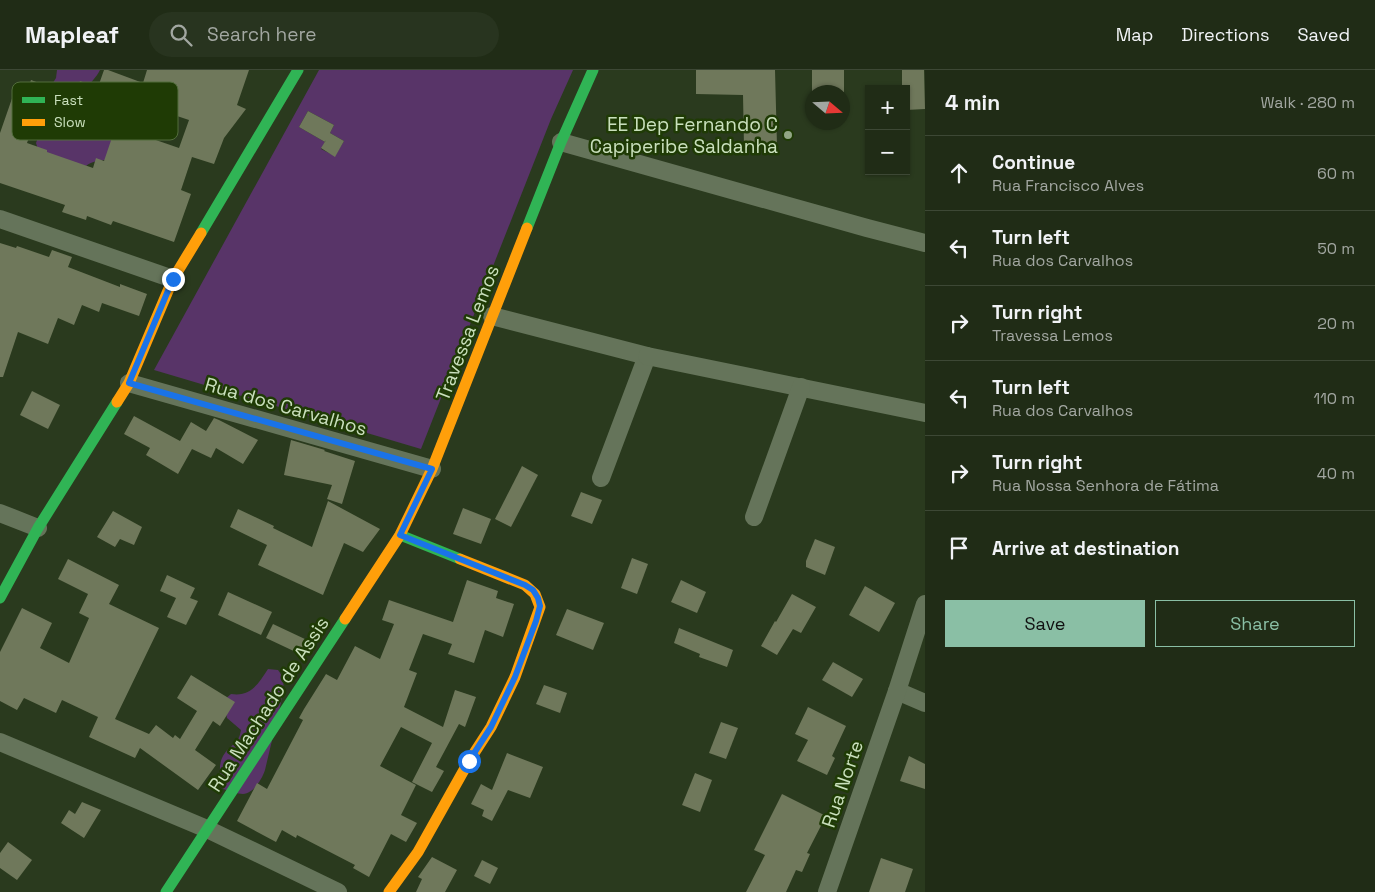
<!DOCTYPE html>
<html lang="en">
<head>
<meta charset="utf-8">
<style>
  :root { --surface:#202c16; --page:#28341f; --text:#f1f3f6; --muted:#a2a7a1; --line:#3d4835; --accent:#8abfa5 }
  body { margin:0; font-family:"Space Grotesk",sans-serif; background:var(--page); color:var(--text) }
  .controls { position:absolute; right:15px; top:15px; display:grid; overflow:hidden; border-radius:0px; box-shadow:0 1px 4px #0004 }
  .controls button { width:45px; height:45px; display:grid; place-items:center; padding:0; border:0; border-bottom:1px solid var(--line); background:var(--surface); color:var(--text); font:25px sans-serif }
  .compass { position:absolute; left:805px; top:15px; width:45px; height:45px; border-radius:50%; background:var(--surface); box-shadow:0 1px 4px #0004; rotate:109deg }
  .stop { position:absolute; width:15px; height:15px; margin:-11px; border:4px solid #1a73e8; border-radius:50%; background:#fff }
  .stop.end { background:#1a73e8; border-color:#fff; box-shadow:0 1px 5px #0008 }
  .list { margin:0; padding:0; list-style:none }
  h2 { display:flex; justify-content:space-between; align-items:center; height:65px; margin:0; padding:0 20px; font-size:21px }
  h2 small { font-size:16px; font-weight:400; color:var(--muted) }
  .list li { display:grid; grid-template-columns:32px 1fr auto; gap:15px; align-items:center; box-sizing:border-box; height:75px; padding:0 20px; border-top:1px solid var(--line) }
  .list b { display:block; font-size:19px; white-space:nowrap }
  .list p { margin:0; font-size:16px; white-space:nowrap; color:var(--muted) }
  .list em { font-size:16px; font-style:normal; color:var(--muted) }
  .actions { display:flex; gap:10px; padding:15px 20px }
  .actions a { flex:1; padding:11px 0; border:1px solid var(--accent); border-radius:0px; text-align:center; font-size:18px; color:var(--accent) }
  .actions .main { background:var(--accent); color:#111 }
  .icon { flex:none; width:28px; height:28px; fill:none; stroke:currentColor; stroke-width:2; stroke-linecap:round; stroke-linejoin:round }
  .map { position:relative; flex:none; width:925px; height:822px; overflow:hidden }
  header { display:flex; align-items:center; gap:30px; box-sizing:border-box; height:70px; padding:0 25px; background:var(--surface); border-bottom:1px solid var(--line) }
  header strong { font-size:24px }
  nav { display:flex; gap:28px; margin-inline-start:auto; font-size:18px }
  .search { width:350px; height:45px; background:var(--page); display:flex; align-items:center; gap:12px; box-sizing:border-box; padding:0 18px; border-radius:28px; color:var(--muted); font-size:19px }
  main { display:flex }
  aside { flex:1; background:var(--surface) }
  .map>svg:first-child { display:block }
  .green { fill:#583468; fill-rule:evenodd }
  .building { fill:#6f785b; fill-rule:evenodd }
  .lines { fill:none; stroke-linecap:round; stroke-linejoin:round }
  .street { stroke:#65745a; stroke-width:18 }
  .fast { stroke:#30b455; stroke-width:11 }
  .slow { stroke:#ff9f0a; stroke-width:11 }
  .route { stroke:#1a73e8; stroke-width:6 }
  .poi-dot { fill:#92a685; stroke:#1f3b05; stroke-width:2 }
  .labels { text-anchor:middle; stroke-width:5; stroke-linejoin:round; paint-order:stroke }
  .poi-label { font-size:19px; fill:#cae0bd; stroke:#1f3b05; text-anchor:end }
  .street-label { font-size:19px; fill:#cae0bd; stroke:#1f3b05 }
  .key { fill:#1f3b05; stroke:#526d3c; stroke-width:1 }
  .key-label { font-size:14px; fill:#cae0bd }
</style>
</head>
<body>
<header>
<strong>Mapleaf</strong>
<div class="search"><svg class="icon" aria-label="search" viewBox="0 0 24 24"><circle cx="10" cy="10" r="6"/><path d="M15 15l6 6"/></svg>Search here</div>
<nav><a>Map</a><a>Directions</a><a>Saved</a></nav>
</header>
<main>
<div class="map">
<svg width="925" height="822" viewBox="0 0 925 822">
  <rect width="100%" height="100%" fill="#2a3a1e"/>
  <g class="green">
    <path d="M57,0h43c-7,15 -30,26 -17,45l9,2 3,4 -2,9 9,1 13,6 -7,23c-8,0 -16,1 -22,6l-47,-14 -3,-9 6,-16 1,-5 -2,-4 1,-11 7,-18 7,-11z"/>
    <path d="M319,0h254l-22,49 -130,330 -267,-79zM308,41l26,14 -4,8 14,8 -9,15 -14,-7 4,-7 -26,-15z"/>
    <path d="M268,599l10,1c6,8 6,14 5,24l-18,76c-3,9 -11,23 -22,24 -5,0 -14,-3 -20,-5 -3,-11 -6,-26 2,-36 8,-11 13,-7 16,-23l-14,-12 -2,-9 -1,-9 7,-6c20,3 27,-10 37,-25z"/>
  </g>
  <g class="building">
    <path d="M104,0h4l35,13 4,-13h102l-12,35 9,4 -22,29 -10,26 -22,-7 -11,33 10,4 -17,48 -61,-21 -2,4 -24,-9 -1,4 -24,-8 3,-7 -65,-22v-50l16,-46 11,4 4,-11 16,6 -20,57 20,7v2l46,16 3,-10 8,3 16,-47 -46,-17 6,-16 18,6zM159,40l30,10 -10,28 -29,-10z"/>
    <polygon points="696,0 775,0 777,76 744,77 743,25 696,24"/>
    <rect x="812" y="0" width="32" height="22"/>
    <polygon points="902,0 924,0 925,39 906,40 906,19 902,19"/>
    <polygon points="308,41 334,55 330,63 344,71 335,87 321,78 326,70 325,72 299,57"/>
    <polygon points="0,173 16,178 17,176 49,187 52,180 72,187 68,197 120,217 120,214 147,224 139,246 102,233 99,242 82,235 74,255 58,248 48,274 18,262 3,307 0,307"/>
    <polygon points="32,321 60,335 48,359 20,345"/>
    <polygon points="134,346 180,371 191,352 206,361 214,348 219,350 258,370 243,394 216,378 211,388 192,379 178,404 146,385 150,378 124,364"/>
    <polygon points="291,370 325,380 324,381 355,391 342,434 327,429 332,415 284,405"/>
    <polygon points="522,396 538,405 511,457 495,449"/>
    <polygon points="581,422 602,430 592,454 571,446"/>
    <polygon points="328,431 380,459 363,482 344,473 323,525 258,495 267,475 230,457 238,439 274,456 273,458 312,477"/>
    <polygon points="463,438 491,449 481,474 453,464"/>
    <polygon points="113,441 142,457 134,475 120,469 115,477 97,467"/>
    <polygon points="815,469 835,477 825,505 806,497 806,491"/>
    <polygon points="632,488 648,494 637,524 621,518"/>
    <polygon points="68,489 119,515 109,534 159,558 115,649 149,664 156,655 173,668 175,665 180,669 197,641 177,628 191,605 235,632 220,656 213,651 195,680 216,695 198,720 140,678 135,688 89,667 98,647 62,630 56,643 24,628 17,640 0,631 0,582 22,538 52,553 40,578 69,593 89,548 79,543 88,524 58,509"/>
    <polygon points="167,505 195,518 190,528 198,531 186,555 167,547 176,528 160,521"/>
    <polygon points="467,510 498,521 496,528 514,534 503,567 485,560 474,593 448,584 452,574 423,564 409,600 417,603 404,637 443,657 455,620 476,627 465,657 459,654 436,697 444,701 432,722 412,712 432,673 401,657 380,696 416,715 401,745 417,753 406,772 391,764 369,807 353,798 355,795 297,765 296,768 282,760 276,772 237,751 257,713 267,719 303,650 299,648 304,639 326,604 337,610 355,576 380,589 394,554 382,550 389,530 453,552"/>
    <polygon points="681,510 706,522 697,543 671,532"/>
    <polygon points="865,516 895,533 879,562 849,545"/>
    <polygon points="228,522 272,542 261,565 218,545"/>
    <polygon points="792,524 816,537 801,563 793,559 777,585 761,576 775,551 776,552"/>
    <polygon points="567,539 604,553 593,580 556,565"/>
    <polygon points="273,554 307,570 300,584 266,568"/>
    <polygon points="679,558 733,580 727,597 699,587 700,584 674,573"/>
    <polygon points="833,592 863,609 852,627 822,610"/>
    <polygon points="544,615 567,623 560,643 536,634"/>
    <polygon points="808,637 846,656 832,686 835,688 827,705 797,691 808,670 795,664"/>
    <polygon points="721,652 738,658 726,689 709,683"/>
    <polygon points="507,683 543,697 530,728 508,720 492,751 482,746 484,740 471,734 481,714 492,720"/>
    <polygon points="909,686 925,694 925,719 900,711"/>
    <polygon points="695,703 712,710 700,742 682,735"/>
    <polygon points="782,724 826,746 807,783 810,784 802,802 796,800 786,822 746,822 765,785 754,780"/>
    <polygon points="82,732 101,740 84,768 61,753 69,740 75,744"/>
    <polygon points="8,772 32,790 17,810 0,798 0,783"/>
    <polygon points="432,787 457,800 445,822 416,822 422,809 418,807"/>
    <polygon points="881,788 913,799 905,822 869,822"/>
    <polygon points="482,790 498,798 490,814 474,806"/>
  </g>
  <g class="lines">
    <g class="street">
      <polyline points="561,72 867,158 925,173"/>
      <polyline points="0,149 173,209"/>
      <polyline points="492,246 647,286 601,408"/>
      <polyline points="647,286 925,343"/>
      <polyline points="129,313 432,399"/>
      <polyline points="0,443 38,458"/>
      <polyline points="754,447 801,317"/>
      <polyline points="897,621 925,633"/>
      <polyline points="0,672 207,759 338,822"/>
      <polyline points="827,822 897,621 925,534"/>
    </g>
    <g class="fast">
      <polyline points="527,158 561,72 593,0"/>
      <polyline points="201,163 298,0"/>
      <polyline points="400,465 460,489"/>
      <polyline points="0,528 38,458 117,332"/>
      <polyline points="166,822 345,549"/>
    </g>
    <g class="slow">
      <polyline points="117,332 129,313 173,209 201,163"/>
      <polyline points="345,549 400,465 432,399 527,158"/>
      <polyline points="389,822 418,782 469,691 491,657 515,607 540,537 535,524 525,515 460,489"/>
    </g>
  </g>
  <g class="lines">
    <polyline class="route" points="173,209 129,313 432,399 400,465 525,515 533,520 538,528 540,536 536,551 515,607 491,657 469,691"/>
  </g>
  <circle class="poi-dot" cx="788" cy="65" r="5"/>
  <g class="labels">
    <g class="poi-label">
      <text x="778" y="61">EE Dep Fernando C<tspan x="778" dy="22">Capiperibe Saldanha</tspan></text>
    </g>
    <g class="street-label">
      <text transform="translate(467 263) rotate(-69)" y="7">Travessa Lemos</text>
      <text transform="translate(286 336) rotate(16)" y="7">Rua dos Carvalhos</text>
      <text transform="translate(268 634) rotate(-57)" y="7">Rua Machado de Assis</text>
      <text transform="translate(842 714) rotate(-71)" y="7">Rua Norte</text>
    </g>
  </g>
  <rect x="12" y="12" width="166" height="58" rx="8" class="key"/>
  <rect x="22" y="27" width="23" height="6" fill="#30b455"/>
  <rect x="22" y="49" width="23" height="7" fill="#ff9f0a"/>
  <g class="key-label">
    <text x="54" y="35">Fast</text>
    <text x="54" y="57">Slow</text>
  </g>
</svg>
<div class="controls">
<button>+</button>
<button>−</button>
</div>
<svg class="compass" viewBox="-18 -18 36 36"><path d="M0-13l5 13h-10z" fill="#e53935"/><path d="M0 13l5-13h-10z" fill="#a2a7a1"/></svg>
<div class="stop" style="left:469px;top:691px"></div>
<div class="stop end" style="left:173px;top:209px"></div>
</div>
<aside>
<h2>4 min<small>Walk · 280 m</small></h2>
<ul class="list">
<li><svg class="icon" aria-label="ahead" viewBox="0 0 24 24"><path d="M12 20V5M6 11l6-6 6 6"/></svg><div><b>Continue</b><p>Rua Francisco Alves</p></div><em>60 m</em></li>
<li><svg class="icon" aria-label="left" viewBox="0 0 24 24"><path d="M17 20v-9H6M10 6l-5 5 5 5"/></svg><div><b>Turn left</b><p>Rua dos Carvalhos</p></div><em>50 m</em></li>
<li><svg class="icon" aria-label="right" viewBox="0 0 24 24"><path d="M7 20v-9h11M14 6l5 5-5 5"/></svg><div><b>Turn right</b><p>Travessa Lemos</p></div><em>20 m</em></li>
<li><svg class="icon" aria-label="left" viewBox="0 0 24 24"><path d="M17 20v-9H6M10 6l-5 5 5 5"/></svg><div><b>Turn left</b><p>Rua dos Carvalhos</p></div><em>110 m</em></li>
<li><svg class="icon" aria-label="right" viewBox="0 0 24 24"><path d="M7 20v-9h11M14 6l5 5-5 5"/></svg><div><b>Turn right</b><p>Rua Nossa Senhora de Fátima</p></div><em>40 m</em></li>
<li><svg class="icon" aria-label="arrive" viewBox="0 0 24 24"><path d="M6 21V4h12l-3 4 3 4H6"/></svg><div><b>Arrive at destination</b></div></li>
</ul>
<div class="actions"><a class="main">Save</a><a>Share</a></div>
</aside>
</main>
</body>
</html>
